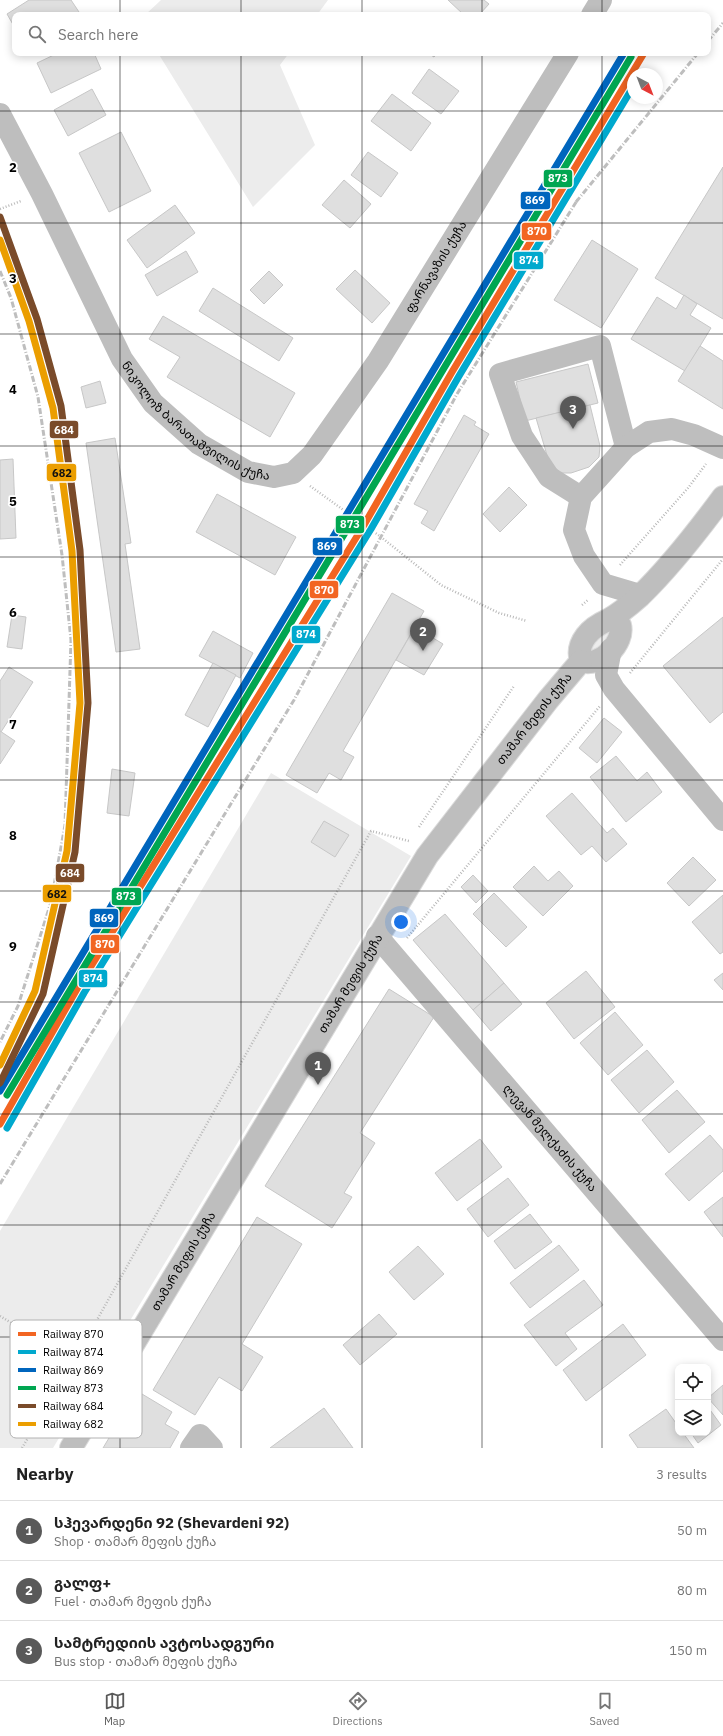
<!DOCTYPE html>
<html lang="en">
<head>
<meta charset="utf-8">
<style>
  :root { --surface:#fff; --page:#f2f2f2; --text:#222; --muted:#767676; --line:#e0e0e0; --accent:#595959 }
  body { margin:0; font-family:"IBM Plex Sans","Noto Sans Georgian",sans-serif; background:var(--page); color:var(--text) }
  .controls { position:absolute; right:12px; bottom:12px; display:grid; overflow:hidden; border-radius:8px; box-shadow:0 2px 10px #0003 }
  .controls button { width:36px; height:36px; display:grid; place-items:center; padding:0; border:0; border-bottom:1px solid var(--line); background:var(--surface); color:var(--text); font:20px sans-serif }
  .compass { position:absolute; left:627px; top:68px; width:36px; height:36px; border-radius:50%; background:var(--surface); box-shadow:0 2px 10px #0003; rotate:138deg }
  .you { position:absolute; left:401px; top:922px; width:14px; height:14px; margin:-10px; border:3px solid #fff; border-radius:50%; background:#1a73e8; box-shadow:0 0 0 6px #1a73e833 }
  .badge { display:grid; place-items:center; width:26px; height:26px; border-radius:50%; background:var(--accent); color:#fff; font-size:13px; font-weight:700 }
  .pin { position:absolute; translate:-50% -33px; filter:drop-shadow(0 1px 2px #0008) }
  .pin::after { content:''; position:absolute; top:21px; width:14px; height:12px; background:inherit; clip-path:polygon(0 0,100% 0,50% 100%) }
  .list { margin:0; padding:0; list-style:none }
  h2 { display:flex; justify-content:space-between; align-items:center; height:52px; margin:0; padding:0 16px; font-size:17px }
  h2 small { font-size:13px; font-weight:400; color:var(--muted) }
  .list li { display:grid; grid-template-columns:26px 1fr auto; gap:12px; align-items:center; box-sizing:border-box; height:60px; padding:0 16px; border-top:1px solid var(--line) }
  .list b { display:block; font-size:15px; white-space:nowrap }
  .list p { margin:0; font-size:13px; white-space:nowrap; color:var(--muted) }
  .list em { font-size:13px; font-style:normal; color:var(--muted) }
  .icon { flex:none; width:22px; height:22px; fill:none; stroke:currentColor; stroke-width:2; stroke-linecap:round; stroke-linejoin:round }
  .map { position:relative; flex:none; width:723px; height:1448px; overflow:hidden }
  .search { position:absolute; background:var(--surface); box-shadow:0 2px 10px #0003; left:12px; right:12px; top:12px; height:44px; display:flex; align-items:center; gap:10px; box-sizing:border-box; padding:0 14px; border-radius:8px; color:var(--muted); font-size:15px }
  .sheet { height:232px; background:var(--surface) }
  nav { display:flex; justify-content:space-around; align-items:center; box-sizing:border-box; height:56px; border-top:1px solid var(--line); background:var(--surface); font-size:11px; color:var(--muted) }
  nav a { display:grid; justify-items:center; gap:2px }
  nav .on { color:var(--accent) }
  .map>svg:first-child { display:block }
  .green { fill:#ececec }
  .building { fill:#dfdfdf; stroke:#c7c7c7 }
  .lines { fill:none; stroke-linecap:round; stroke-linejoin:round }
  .major-casing { stroke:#dbdbdb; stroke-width:24 }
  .path { stroke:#b9b9b9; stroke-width:2.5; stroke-dasharray:1 2; stroke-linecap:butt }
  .minor { stroke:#bebebe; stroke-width:22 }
  .major { stroke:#bebebe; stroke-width:22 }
  .rail { stroke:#bebebe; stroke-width:3; stroke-dasharray:6 2 1 2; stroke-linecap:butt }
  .rail-1-casing { stroke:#fff; stroke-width:10 }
  .rail-2-casing { stroke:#fff; stroke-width:10 }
  .rail-3-casing { stroke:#fff; stroke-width:10 }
  .rail-4-casing { stroke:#fff; stroke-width:10 }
  .rail-5-casing { stroke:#fff; stroke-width:10 }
  .rail-6-casing { stroke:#fff; stroke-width:10 }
  .rail-1 { stroke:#f26522; stroke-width:7 }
  .rail-2 { stroke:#00a9ce; stroke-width:7 }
  .rail-3 { stroke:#0065bd; stroke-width:7 }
  .rail-4 { stroke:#00a651; stroke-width:7 }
  .rail-5 { stroke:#7a4b2a; stroke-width:7 }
  .rail-6 { stroke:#eb9e00; stroke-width:7 }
  .grid { fill:none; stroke:#000; stroke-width:1; stroke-opacity:0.55 }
  .labels { text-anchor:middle; stroke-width:3.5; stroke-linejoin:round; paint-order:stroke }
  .street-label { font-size:12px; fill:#000; stroke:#fff }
  .key { fill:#fff; stroke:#b2b2b2; stroke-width:1 }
  .key-label { font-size:11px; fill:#000 }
  .grid-label { font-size:13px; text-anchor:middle; font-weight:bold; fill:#000; stroke:#fff; stroke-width:3.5; stroke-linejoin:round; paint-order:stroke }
  .line-badge { stroke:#fff; stroke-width:1.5 }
  .badge-label { font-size:11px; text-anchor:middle; font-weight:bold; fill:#fff }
  .pale-badge-label { font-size:11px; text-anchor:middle; font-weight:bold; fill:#111 }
</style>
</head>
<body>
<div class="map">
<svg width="723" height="1448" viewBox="0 0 723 1448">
  <rect width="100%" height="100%" fill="#fff"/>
  <g class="green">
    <polygon points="161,0 328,0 317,15 145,15"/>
    <polygon points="158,53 289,53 280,65 315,145 253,207"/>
    <polygon points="608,629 614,637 591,655 587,642"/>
    <polygon points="271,773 411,856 53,1448 0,1448 0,1231"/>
  </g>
  <g class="building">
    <polygon points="29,0 71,0 81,15 15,15 15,28 7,14"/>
    <polygon points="448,0 484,0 489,4 479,15 464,15"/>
    <polygon points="58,53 94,53 101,69 51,93 37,63"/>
    <polygon points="428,53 437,53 434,57"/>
    <polygon points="429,69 459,91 441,114 412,93"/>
    <polygon points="92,89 106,115 68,136 54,110"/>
    <polygon points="392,94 431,123 411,151 371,121"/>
    <polygon points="121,132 151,191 109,212 79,153"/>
    <polygon points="368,152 398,173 381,197 351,175"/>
    <polygon points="723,167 723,319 655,278"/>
    <polygon points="344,180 371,204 350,228 322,205"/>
    <polygon points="175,205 195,233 147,268 127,240"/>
    <polygon points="592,240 638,269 601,328 554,300"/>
    <polygon points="186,251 198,272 157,296 145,275"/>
    <polygon points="355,270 390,303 372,323 336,289"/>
    <polygon points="269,271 283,285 264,304 250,290"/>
    <polygon points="213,288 293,338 279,361 199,311"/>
    <polygon points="684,295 697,304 690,315 711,328 685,371 631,339 657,297 676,309"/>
    <polygon points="163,316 295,393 270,437 167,377 180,357 149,339"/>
    <polygon points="700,346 723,361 723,409 678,381"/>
    <polygon points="588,364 598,403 525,421 516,382"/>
    <polygon points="100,381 106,403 86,408 81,387"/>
    <polygon points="590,405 600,446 599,457 589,467 571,473 561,473 549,462 536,418"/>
    <polygon points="464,415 476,422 474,425 489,434 434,531 421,523 428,511 414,504"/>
    <polygon points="115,438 131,543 125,544 140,649 116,652 86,443"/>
    <polygon points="13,459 16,538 0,539 0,460"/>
    <polygon points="509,487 527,505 500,532 483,514"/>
    <polygon points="217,494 296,537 275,575 196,532"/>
    <polygon points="392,593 424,611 343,751 354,757 341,780 329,773 317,793 286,775"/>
    <polygon points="12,615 26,617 22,649 7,647"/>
    <polygon points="723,617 723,712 710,723 663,666"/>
    <polygon points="415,627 443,644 424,675 396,660"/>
    <polygon points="213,631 253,653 240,678 199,656"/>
    <polygon points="213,663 236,675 208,727 185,715"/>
    <polygon points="9,667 33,682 1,732 0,731 0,681"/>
    <polygon points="604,718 622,732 597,763 579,748"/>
    <polygon points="0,731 15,741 0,764"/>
    <polygon points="616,756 637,781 647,772 662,792 626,822 590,777"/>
    <polygon points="112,769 135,773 129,816 107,813"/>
    <polygon points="572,793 607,833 613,828 627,844 606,862 592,846 581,855 546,816"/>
    <polygon points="324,821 349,835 335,857 311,842"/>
    <polygon points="693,857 716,880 689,906 667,883"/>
    <polygon points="534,866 548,881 559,871 573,886 543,916 513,887"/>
    <polygon points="473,875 488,891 476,903 461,887"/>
    <polygon points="494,893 527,927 506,947 473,914"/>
    <polygon points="723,895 723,952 720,954 692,922"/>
    <polygon points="445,914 504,983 473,1010 413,940"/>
    <polygon points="586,971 615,1007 574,1039 546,1003"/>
    <polygon points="723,973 723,990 714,980"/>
    <polygon points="504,983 522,1004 491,1031 473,1010"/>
    <polygon points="389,989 434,1017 360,1133 375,1143 344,1193 352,1197 332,1228 265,1186"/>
    <polygon points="615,1012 643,1045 608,1075 580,1043"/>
    <polygon points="647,1050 674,1082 639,1113 611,1080"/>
    <polygon points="677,1090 705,1122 669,1153 642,1120"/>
    <polygon points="710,1135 723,1150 723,1171 689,1201 665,1174"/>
    <polygon points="480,1139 502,1167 457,1201 435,1173"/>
    <polygon points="508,1178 529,1205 488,1237 467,1209"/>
    <polygon points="723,1197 723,1237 704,1212"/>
    <polygon points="530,1214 552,1242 515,1269 494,1241"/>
    <polygon points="257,1217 302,1244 242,1344 263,1357 242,1391 219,1377 195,1415 153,1390"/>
    <polygon points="559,1245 579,1270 530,1308 510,1283"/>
    <polygon points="418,1246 444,1274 414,1300 389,1272"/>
    <polygon points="584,1280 603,1305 565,1333 577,1349 556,1366 524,1325"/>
    <polygon points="379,1314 397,1334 360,1365 343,1345"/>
    <polygon points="623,1324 646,1355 586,1401 563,1370"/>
    <polygon points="723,1385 723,1415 708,1398"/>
    <polygon points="137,1391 172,1412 165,1424 179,1432 170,1448 103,1448"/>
    <polygon points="708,1407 721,1425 698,1443 691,1433 708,1433"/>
    <polygon points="324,1408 353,1448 270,1448"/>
    <polygon points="666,1409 678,1426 678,1433 683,1433 694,1448 638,1448 629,1435"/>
  </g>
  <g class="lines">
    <defs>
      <g id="major">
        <path d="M608,620l5,-1 7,6c5,18 -20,43 -39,36 -3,-9 -1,-17 5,-25 6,-8 13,-12 22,-16 11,-6 23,-16 32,-24 31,-30 58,-65 83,-99"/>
        <path id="s3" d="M71,1448l356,-592 121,-156 33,-39"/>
      </g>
    </defs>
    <use href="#major" class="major-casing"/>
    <g class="path">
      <polyline points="0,209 21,201"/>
      <polyline points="310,486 381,537 441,585 499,613 527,621"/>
      <polyline points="620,565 688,488 706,464"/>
      <polyline points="582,605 588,600"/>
      <polyline points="630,673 723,559"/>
      <polyline points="419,827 514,686"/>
      <polyline points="407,938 600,706"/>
      <polyline points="0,1316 92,1372"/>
      <polyline points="22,1448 74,1361 371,831 409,841"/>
    </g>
    <g class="minor">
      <polyline points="592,15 601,0"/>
      <path id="s1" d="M0,114l42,80 80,165 31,44 46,41 49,28 26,5 19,-4 19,-18 66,-94 190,-308"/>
      <polyline points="581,497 549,477 522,436 500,374 600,346 626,447"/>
      <polyline points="640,595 603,584 584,556 574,530 581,497 626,447 649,432 672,429 694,435 723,448"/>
      <polyline points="611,649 606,675 614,689 723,820"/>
      <path id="s2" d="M377,936l346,404"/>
      <polyline points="191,1448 200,1435 212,1448"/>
    </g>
    <use href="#major" class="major"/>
    <g class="rail">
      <polyline points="708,41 723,23"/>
      <polyline points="576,202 698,53"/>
      <polyline points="0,271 11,298 38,397 62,555 71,640 65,825 51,902 18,1006 0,1042"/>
      <polyline points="452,372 538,254"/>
      <polyline points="0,1184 294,700 457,394 578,199"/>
    </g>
    <defs>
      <polyline id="rail-1" points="0,1124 77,989 364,525 452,372 644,53"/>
      <polyline id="rail-2" points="7,1128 84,993 371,529 459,376 633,87"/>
      <polyline id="rail-3" points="0,1091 624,53"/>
      <polyline id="rail-4" points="7,1095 631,57"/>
      <polyline id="rail-5" points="0,217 37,319 61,406 80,550 88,703 75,852 43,994 0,1083"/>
      <polyline id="rail-6" points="0,240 29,321 53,408 72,551 80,703 67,851 35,991 0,1065"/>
    </defs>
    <use href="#rail-1" class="rail-1-casing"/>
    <use href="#rail-2" class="rail-2-casing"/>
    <use href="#rail-3" class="rail-3-casing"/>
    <use href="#rail-4" class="rail-4-casing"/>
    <use href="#rail-5" class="rail-5-casing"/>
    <use href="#rail-6" class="rail-6-casing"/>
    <use href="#rail-1" class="rail-1"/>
    <use href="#rail-2" class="rail-2"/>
    <use href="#rail-3" class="rail-3"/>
    <use href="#rail-4" class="rail-4"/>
    <use href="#rail-5" class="rail-5"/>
    <use href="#rail-6" class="rail-6"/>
  </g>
  <path class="grid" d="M120,0v15M241,0v15M362,0v15M482,0v15M602,0v15M120,53v1395M241,53v1395M362,53v1395M482,53v1395M602,53v1395M0,111h723M0,223h723M0,334h723M0,446h723M0,557h723M0,668h723M0,780h723M0,891h723M0,1002h723M0,1114h723M0,1225h723M0,1337h723"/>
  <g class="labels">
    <g class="street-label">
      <text dy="4" stroke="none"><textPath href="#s1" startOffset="743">ფარნავაზის ქუჩა</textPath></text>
      <text dy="4" stroke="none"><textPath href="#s1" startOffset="373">ნიკოლოზ ბარათაშვილის ქუჩა</textPath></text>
      <text dy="4" stroke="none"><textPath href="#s3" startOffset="865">თამარ მეფის ქუჩა</textPath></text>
      <text dy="4" stroke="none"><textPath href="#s3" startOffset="542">თამარ მეფის ქუჩა</textPath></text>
      <text dy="4" stroke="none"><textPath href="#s2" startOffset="266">ლევან მელქაძის ქუჩა</textPath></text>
      <text dy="4" stroke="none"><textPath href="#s3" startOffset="218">თამარ მეფის ქუჩა</textPath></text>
    </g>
  </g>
  <rect x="10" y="1320" width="132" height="118" rx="6" class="key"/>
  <rect x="18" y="1332" width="18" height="4" fill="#f26522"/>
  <rect x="18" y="1350" width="18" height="4" fill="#00a9ce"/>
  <rect x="18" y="1368" width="18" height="4" fill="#0065bd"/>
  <rect x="18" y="1386" width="18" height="4" fill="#00a651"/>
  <rect x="18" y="1404" width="18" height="4" fill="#7a4b2a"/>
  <rect x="18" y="1422" width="18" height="4" fill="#eb9e00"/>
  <g class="key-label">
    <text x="43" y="1338">Railway 870</text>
    <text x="43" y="1356">Railway 874</text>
    <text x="43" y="1374">Railway 869</text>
    <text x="43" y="1392">Railway 873</text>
    <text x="43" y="1410">Railway 684</text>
    <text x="43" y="1428">Railway 682</text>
  </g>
  <g class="grid-label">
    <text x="13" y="172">2</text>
    <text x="13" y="283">3</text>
    <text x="13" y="394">4</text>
    <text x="13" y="506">5</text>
    <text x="13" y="617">6</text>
    <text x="13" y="729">7</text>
    <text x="13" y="840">8</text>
    <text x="13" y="951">9</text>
  </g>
  <g class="line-badge">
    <rect x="543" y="169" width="30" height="19" rx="4" fill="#00a651"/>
    <rect x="520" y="191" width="31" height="19" rx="4" fill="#0065bd"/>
    <rect x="521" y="222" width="31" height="19" rx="4" fill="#f26522"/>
    <rect x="513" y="251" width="31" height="19" rx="4" fill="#00a9ce"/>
    <rect x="49" y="420" width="30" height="19" rx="4" fill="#7a4b2a"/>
    <rect x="46" y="463" width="31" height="19" rx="4" fill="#eb9e00"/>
    <rect x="335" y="515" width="30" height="19" rx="4" fill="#00a651"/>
    <rect x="312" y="537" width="31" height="19" rx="4" fill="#0065bd"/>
    <rect x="309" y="580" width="30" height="19" rx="4" fill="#f26522"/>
    <rect x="291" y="625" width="30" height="19" rx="4" fill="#00a9ce"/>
    <rect x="55" y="863" width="30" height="20" rx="4" fill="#7a4b2a"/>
    <rect x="42" y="884" width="30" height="19" rx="4" fill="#eb9e00"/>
    <rect x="111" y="887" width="31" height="19" rx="4" fill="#00a651"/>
    <rect x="89" y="908" width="30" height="20" rx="4" fill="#0065bd"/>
    <rect x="90" y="934" width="30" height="20" rx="4" fill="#f26522"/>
    <rect x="78" y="969" width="30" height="19" rx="4" fill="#00a9ce"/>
  </g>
  <g class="badge-label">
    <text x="558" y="182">873</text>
    <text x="535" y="204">869</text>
    <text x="537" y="235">870</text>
    <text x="529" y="264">874</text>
    <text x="64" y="434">684</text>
    <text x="350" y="528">873</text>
    <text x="327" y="550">869</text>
    <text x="324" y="594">870</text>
    <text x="306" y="638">874</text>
    <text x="70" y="877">684</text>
    <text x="126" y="900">873</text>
    <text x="104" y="922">869</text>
    <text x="105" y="948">870</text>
    <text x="93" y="982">874</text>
  </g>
  <g class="pale-badge-label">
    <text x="62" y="477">682</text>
    <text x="57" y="898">682</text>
  </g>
</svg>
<div class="controls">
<button><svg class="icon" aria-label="locate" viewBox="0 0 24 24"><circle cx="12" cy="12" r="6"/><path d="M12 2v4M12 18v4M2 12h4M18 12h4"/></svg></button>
<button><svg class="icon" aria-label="layers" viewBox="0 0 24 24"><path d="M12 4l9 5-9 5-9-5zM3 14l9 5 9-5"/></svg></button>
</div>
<svg class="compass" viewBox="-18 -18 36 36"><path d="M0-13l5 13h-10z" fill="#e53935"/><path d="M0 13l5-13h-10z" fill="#767676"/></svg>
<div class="you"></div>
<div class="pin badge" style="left:318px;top:1085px">1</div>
<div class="pin badge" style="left:423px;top:651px">2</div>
<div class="pin badge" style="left:573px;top:429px">3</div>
<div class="search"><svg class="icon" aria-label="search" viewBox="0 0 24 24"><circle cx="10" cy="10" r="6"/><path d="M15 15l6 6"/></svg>Search here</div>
</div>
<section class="sheet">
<h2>Nearby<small>3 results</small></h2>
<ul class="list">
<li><span class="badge">1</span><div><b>სჰევარდენი 92 (Shevardeni 92)</b><p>Shop · თამარ მეფის ქუჩა</p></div><em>50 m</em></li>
<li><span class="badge">2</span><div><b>გალფ+</b><p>Fuel · თამარ მეფის ქუჩა</p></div><em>80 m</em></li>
<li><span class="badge">3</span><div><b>სამტრედიის ავტოსადგური</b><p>Bus stop · თამარ მეფის ქუჩა</p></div><em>150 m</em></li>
</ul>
</section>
<nav>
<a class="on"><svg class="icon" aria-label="map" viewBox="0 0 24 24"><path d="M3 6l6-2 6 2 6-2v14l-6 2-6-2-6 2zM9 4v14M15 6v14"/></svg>Map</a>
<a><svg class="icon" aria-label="directions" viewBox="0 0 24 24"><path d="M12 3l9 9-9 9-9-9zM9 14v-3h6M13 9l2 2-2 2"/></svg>Directions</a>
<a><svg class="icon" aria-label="saved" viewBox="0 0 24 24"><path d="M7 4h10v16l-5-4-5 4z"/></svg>Saved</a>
</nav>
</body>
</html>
